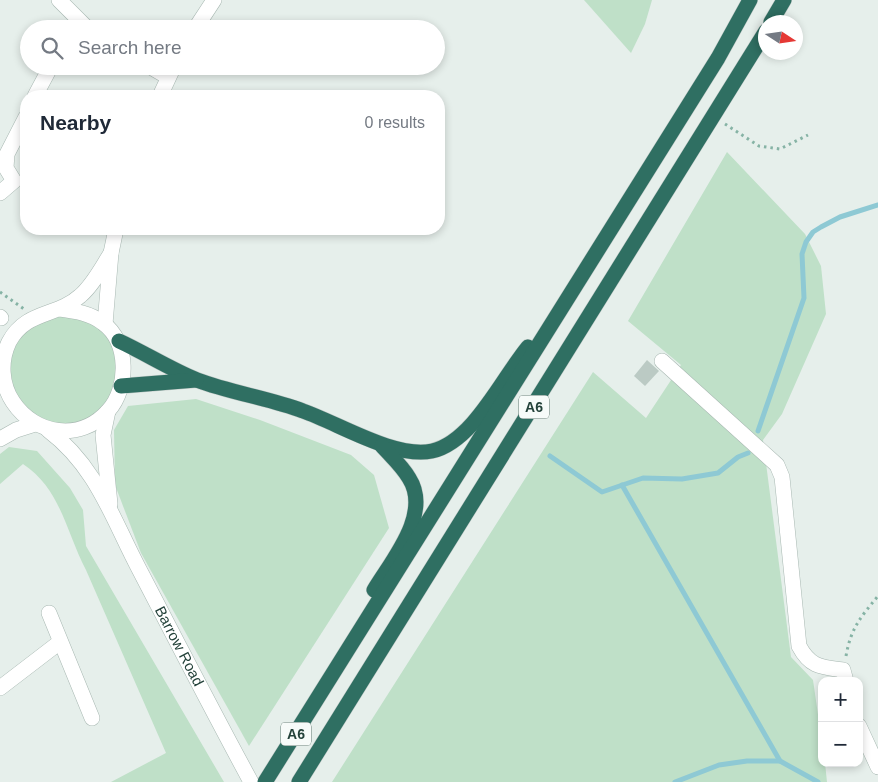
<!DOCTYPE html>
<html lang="en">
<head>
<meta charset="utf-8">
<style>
  :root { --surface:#fff; --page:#f6f6f7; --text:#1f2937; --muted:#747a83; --line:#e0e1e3 }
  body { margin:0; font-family:Arial,sans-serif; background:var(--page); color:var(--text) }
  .controls { position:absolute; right:15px; bottom:15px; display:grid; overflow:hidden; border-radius:10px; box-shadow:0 2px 8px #0003 }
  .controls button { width:45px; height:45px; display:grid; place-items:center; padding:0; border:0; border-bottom:1px solid var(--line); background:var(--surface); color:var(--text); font:25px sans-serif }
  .compass { position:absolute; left:758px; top:15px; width:45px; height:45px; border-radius:50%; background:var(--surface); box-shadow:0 2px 8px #0003; rotate:102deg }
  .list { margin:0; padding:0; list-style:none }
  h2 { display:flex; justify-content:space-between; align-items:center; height:65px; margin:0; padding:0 20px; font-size:21px }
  h2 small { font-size:16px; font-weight:400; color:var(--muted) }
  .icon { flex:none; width:28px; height:28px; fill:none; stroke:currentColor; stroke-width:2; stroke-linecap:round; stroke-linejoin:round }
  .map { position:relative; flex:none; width:878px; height:782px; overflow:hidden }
  .search { position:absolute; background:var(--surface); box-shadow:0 2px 8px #0003; left:20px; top:20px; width:425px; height:55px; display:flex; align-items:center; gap:12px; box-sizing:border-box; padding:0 18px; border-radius:28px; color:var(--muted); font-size:19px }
  .panel { position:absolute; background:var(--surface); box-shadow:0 2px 8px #0003; left:20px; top:90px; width:425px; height:145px; border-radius:20px }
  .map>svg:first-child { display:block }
  .green { fill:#bfe0c8 }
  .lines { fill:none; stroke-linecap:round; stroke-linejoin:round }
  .stream { stroke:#8ec9d4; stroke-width:5 }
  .building { fill:#bbcac4 }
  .minor-casing { stroke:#a8b8b2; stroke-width:16 }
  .highway-casing { stroke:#c2cac8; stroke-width:16 }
  .path { stroke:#86b3a5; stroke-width:3; stroke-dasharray:2.5 4; stroke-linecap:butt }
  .minor { stroke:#fff; stroke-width:15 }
  .highway { stroke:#2f6f62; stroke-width:15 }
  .labels { text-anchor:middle; stroke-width:4; stroke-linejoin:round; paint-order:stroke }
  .shield { fill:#f7fbf9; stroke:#637a73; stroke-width:1 }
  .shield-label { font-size:14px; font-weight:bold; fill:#24423a }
  .street-label { font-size:15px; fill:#24423a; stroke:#f7fbf9 }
</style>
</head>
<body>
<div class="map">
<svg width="878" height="782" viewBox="0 0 878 782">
  <rect width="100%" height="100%" fill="#e6efeb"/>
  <g class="green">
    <polygon points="584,0 652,0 645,24 631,53"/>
    <polygon points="727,152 805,234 821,266 826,314 782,414 763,440 791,657 813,680 822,742 822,763 825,763 827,782 332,782 593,372 646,418 681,365 628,321"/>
    <polygon points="76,311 119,341 114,401 68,431 19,410 3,355 17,329"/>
    <polygon points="196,399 260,420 351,455 374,475 389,528 249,746 141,553 115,485 114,430 128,406"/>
    <path d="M9,447l28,4 33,37 13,22 3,36 138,236h-113l55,-29 -80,-183c-20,-38 -25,-81 -63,-106l-23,20v-30z"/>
  </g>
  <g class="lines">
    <g class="stream">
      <polyline points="758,431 804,298 802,254 806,242 813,232 821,227 840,217 878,205"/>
      <polyline points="550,456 602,492 643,478 682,479 718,473 738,457 748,453"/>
      <polyline points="622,485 780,761"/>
      <polyline points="675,782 719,765 747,761 780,761 818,782"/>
    </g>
  </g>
  <polygon class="building" points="647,360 659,371 645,386 634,376"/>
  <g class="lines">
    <defs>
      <g id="minor">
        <polyline points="59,0 88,29"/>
        <polyline points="195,29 214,0"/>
        <polyline points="149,66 168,77"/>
        <polyline points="35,96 51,66"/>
        <polyline points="160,96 174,66"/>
        <polyline points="0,193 14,181 6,168 7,154 26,117"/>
        <path d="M60,309c15,2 30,4 43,14 26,19 26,65 5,88 -28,31 -73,24 -95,-9 -12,-18 -13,-41 -4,-60 17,-32 48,-25 71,-46 13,-11 22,-29 31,-43"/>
        <polyline points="0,317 1,318"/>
        <polyline points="105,324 111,253 116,229"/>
        <path d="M662,361l115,104 5,12 17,169c11,21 22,21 44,24l3,11"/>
        <polyline points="108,411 103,435 110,504"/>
        <path id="s1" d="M48,430c49,37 64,88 91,139 37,71 74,143 112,213"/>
        <polyline points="0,439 16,430 35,424"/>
        <polyline points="49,613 92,718"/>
        <polyline points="0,688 60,642"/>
        <polyline points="859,726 878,767"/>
      </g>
      <g id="highway">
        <polyline points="771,22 784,0"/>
        <path d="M119,341c26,12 51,28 78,39 34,13 72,18 106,31 35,12 92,48 129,40 41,-9 71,-74 96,-104"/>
        <polyline points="121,386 196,380"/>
        <path d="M374,590c18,-30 58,-76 35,-112 -7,-12 -18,-22 -27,-32"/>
        <polyline points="265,782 718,58 750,0"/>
        <polyline points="299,782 766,31"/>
      </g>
    </defs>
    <use href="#minor" class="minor-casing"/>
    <use href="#highway" class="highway-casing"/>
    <g class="path">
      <polyline points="725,124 759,146 780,149 808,135"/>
      <polyline points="0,292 24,309"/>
      <path d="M846,656c5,-28 14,-38 32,-60"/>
    </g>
    <use href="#minor" class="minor"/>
    <use href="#highway" class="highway"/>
  </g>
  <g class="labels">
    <g class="shield">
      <rect x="519" y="395.5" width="30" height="23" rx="4"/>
      <rect x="281" y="722.5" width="30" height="23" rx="4"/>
    </g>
    <g class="shield-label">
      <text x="534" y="412">A6</text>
      <text x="296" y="739">A6</text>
    </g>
    <g class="street-label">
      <text dy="5" stroke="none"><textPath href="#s1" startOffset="255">Barrow Road</textPath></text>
    </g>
  </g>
</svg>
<div class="controls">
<button>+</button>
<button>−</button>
</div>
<svg class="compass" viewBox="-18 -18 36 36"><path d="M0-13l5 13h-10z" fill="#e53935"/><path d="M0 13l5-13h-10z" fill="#747a83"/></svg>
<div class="search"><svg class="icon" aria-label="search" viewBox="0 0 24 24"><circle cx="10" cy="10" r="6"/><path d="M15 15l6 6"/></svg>Search here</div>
<section class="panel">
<h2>Nearby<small>0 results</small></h2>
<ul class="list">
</ul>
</section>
</div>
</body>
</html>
